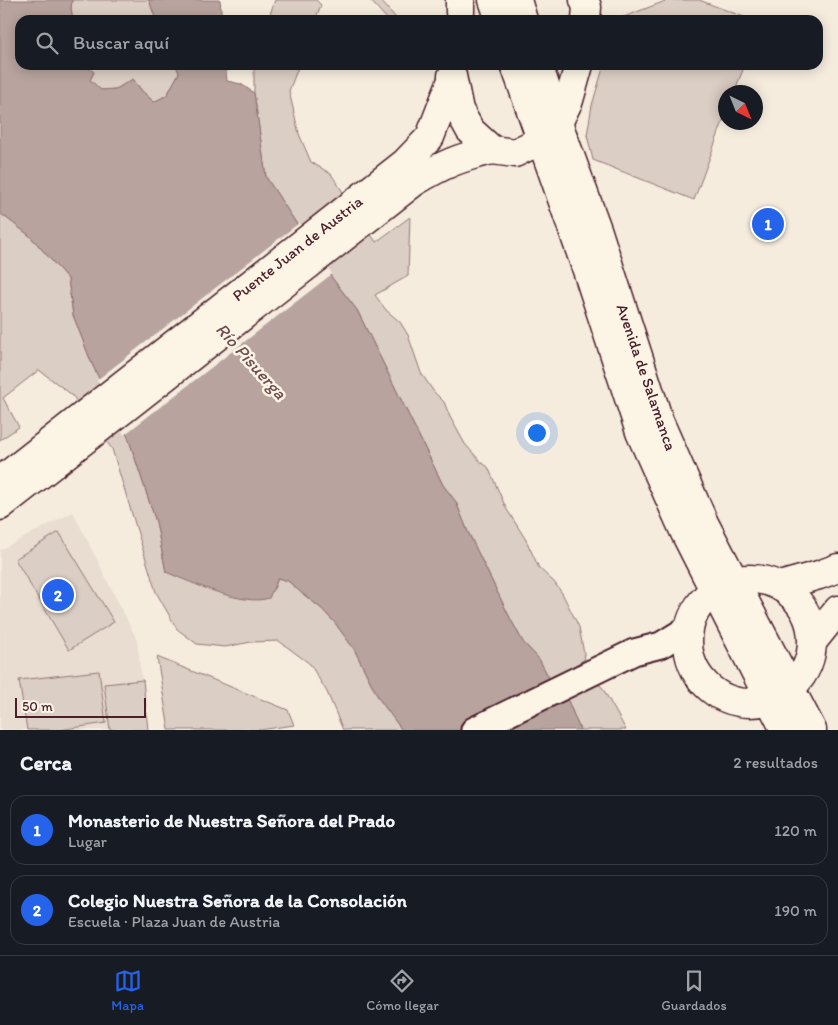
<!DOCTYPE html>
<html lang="es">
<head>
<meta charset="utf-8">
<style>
  :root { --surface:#171b24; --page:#20242c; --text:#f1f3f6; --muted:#9ea1a6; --line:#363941; --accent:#2563eb }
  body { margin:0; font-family:Itim,sans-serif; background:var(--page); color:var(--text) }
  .compass { position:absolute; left:718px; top:85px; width:45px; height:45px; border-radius:50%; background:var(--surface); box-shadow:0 2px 12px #0003; rotate:137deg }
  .scale { position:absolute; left:15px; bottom:12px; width:131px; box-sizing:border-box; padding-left:5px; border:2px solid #4a1f2b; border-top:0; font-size:14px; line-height:18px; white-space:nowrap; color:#4a1f2b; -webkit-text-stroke:4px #fcf5e5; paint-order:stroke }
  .you { position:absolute; left:536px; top:432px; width:18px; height:18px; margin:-12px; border:4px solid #fff; border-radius:50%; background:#1a73e8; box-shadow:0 0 0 8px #1a73e833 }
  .badge { display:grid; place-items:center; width:32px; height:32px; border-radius:50%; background:var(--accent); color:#fff; font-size:16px; font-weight:700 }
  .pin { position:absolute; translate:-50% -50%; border:2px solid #fff; box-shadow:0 1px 5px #0006 }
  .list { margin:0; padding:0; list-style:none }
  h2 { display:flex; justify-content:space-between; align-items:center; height:65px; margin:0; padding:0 20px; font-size:21px }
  h2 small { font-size:16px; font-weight:400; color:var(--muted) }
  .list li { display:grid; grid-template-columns:32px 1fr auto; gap:15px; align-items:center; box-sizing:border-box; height:70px; margin:0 10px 10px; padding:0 10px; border:1px solid var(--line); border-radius:15px }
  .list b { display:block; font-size:19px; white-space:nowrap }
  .list p { margin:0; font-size:16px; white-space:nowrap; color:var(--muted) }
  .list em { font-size:16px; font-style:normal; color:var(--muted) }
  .icon { flex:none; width:28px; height:28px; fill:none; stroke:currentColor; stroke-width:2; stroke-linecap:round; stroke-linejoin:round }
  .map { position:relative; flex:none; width:838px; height:730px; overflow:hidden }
  .search { position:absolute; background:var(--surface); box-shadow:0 2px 12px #0003; left:15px; right:15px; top:15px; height:55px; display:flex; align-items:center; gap:12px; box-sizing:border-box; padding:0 18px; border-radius:15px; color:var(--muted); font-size:19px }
  .sheet { height:225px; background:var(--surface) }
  nav { display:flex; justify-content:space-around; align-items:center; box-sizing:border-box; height:70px; border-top:1px solid var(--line); background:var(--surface); font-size:14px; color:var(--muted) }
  nav a { display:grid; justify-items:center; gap:2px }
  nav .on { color:var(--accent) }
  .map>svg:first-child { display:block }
  .built { fill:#e8ddd0 }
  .green { fill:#dbcec4; stroke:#927678 }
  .water { fill:#b8a39e; stroke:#8c6e70 }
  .pier { fill:#f5ecde }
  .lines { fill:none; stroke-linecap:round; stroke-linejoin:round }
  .minor-casing { stroke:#4a1f2b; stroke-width:29 }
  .major-casing { stroke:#4a1f2b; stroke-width:31 }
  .highway-casing { stroke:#4a1f2b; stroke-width:31 }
  .minor { stroke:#fcf5e5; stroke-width:25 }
  .major { stroke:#fcf5e5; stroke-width:28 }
  .highway { stroke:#fcf5e5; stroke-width:28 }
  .labels { text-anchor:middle; stroke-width:5; stroke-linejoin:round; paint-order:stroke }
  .street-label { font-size:16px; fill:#4a1f2b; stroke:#fcf5e5 }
  .water-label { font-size:18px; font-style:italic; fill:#704d53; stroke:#fcf5e5 }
</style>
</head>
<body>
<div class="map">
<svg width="838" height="730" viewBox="0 0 838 730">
  <rect width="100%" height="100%" fill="#f5ecde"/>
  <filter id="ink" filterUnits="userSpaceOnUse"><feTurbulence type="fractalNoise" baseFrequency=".02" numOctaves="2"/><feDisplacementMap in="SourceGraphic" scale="10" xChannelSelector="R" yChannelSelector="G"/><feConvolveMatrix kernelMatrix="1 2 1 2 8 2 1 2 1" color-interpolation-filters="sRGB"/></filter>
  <g filter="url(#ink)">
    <polygon class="built" points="73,512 137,640 148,730 0,730 0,550"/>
    <g class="green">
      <polygon points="72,0 149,0 156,20 73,20 71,8"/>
      <polygon points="275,0 316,0 321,5 315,20 268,20"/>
      <polygon points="370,0 380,0 396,18 393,20 388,20"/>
      <polygon points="668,0 699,0 752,20 616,20"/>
      <polygon points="84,65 176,65 179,73 167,95 154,102 142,91 133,79 116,89 101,90 90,80 94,72"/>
      <polygon points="254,65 299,65 289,91 299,134 311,162 331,174 376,242 410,217 408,276 375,295 386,310 400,322 408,335 421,373 434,392 444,402 450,417 465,444 481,462 488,467 506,508 526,540 539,568 554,582 562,593 579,627 585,659 572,667 583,687 595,682 602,687 626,730 580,730 566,696 548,676 539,659 523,642 510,618 468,532 456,502 443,485 357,310 332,278 266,177 254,93"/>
      <polygon points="604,65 745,65 734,92 726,92 725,116 694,200 593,160 587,135 592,105"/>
      <polygon points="0,213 30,236 68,279 73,315 92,364 128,437 156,522 166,572 274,589 278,578 288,581 298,590 322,609 335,623 354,649 379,699 402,730 343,730 327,692 310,664 279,641 251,642 225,647 197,644 177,629 156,592 112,449 72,395 39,370 3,398 19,427 0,440"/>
      <polygon points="59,532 114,622 69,650 15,559"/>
      <polygon points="157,657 288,710 294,725 260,730 169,730"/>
      <polygon points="99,671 106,723 59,730 27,730 19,680"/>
      <polygon points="143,680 148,730 110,730 104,684"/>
    </g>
    <g class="water">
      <path d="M0,0h72l-1,8 2,12h-53v45h64l10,7 -4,8 11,10 15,-1 17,-10 9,12 12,11 13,-7 12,-22 -3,-8h49l2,16 14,3 13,9 12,84 66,101 25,32 86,175 13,17 12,30 42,86 13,24 16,17 9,17 18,20 14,34h-178l-23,-31 -25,-50 -19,-26 -13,-14 -24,-19 -10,-9 -10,-3 -9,20c-25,9 -79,-16 -103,-26l-10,-50 -28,-85 -36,-73 -19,-49 -5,-36 -38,-43 -30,-23z"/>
      <polygon points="149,0 220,0 222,20 156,20"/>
    </g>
    <polygon class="pier" points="299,223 332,274 124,435 97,380"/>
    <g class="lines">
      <defs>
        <polyline id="minor" points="474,730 634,652 661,645 690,627"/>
        <g id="major">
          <polyline points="584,0 587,7 586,20"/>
          <polyline points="452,76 459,110 470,130 492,150 515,153 541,140 558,123 569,100 579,65"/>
          <polyline points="0,481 405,163 430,137 452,80"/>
          <path d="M0,506l414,-324c30,-18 44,-24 78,-32"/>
        </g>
        <g id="highway">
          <polyline points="460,0 460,12"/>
          <polyline points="493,0 500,20"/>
          <polyline points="517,0 523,20"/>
          <polyline points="515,65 587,270 640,432 685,533 785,730"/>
          <polyline points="538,65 558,123 597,229 659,421 704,523 812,730"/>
          <circle cx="750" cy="641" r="62"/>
          <polyline points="780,586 819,575 838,568"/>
          <polyline points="813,641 838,610"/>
        </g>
      </defs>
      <use href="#minor" class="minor-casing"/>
      <use href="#major" class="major-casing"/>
      <use href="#highway" class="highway-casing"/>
      <use href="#minor" class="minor"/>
      <use href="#major" class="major"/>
      <use href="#highway" class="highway"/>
    </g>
  </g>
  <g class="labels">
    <g class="street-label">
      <text transform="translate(297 248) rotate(-38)" y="6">Puente Juan de Austria</text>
      <text transform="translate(647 377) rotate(71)" y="6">Avenida de Salamanca</text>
    </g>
    <g class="water-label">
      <text transform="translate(251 361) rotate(48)" y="6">Río Pisuerga</text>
    </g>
  </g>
</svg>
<svg class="compass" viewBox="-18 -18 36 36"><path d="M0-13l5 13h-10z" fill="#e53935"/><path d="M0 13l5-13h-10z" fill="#9ea1a6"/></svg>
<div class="scale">50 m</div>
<div class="you"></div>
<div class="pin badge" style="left:768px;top:224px">1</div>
<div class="pin badge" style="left:58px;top:595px">2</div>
<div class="search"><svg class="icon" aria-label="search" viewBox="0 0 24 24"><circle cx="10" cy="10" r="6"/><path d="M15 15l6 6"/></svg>Buscar aquí</div>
</div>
<section class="sheet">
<h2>Cerca<small>2 resultados</small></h2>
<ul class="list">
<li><span class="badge">1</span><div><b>Monasterio de Nuestra Señora del Prado</b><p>Lugar</p></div><em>120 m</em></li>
<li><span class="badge">2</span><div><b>Colegio Nuestra Señora de la Consolación</b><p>Escuela · Plaza Juan de Austria</p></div><em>190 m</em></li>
</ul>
</section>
<nav>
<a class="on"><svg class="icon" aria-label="map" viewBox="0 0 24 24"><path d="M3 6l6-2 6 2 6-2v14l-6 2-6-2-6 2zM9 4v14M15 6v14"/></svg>Mapa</a>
<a><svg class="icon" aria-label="directions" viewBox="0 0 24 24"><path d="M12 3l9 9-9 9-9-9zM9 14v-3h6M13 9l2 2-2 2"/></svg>Cómo llegar</a>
<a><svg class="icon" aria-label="saved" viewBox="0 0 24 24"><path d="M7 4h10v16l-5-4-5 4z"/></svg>Guardados</a>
</nav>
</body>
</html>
